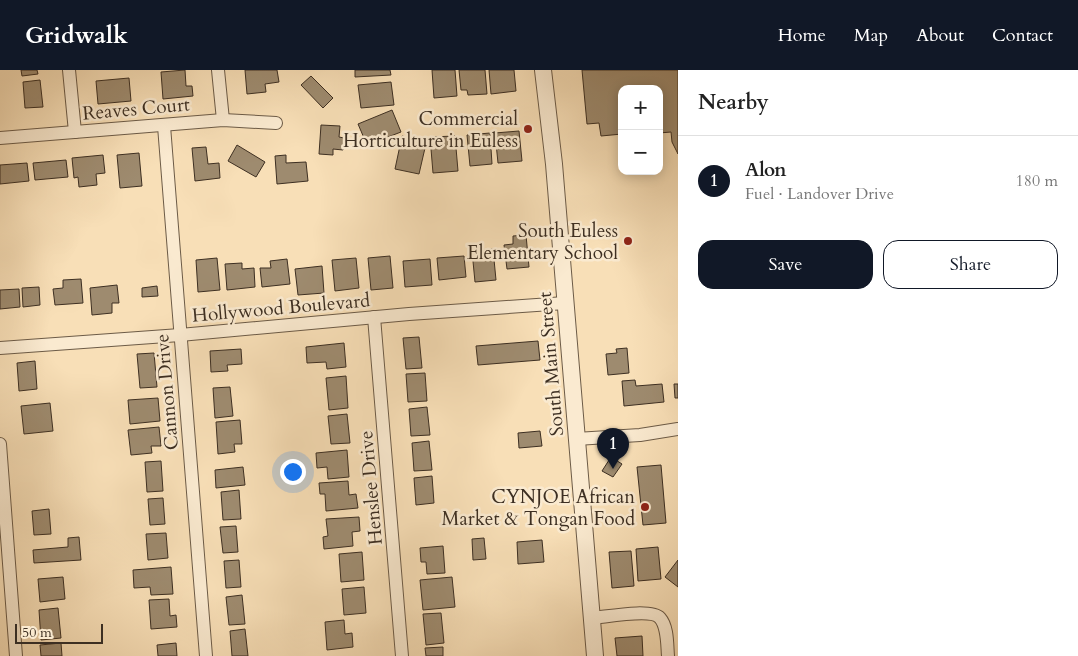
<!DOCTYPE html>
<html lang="en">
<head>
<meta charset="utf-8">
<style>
  :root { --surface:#fff; --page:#f2f2f2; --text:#222; --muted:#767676; --line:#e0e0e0; --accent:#111827 }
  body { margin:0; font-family:Cardo,serif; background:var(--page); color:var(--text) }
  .controls { position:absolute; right:15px; top:15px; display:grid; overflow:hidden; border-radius:10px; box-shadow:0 2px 12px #0003 }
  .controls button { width:45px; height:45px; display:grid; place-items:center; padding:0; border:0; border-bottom:1px solid var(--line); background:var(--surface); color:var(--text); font:25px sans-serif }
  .scale { position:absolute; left:15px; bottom:12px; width:88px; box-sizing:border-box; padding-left:5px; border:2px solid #3d2f22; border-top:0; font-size:14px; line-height:18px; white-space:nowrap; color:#3d2f22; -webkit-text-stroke:4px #faead0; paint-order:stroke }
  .you { position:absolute; left:292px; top:401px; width:18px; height:18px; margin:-12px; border:4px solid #fff; border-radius:50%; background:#1a73e8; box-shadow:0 0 0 8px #1a73e833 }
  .badge { display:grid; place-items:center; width:32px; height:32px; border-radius:50%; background:var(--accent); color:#fff; font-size:16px; font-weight:700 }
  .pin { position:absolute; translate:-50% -41px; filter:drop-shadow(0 1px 2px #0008) }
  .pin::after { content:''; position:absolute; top:26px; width:18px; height:15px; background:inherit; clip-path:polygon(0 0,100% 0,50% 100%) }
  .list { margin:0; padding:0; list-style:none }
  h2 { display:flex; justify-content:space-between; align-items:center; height:65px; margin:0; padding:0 20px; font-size:21px }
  h2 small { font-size:16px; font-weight:400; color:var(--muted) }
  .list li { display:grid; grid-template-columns:32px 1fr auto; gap:15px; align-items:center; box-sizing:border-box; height:90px; padding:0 20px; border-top:1px solid var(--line) }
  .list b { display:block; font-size:19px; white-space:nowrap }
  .list p { margin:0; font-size:16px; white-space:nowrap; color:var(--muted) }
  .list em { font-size:16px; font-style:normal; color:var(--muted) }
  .actions { display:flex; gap:10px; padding:15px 20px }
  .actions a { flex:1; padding:11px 0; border:1px solid var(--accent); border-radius:15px; text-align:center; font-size:18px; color:var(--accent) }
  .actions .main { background:var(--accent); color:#fff }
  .map { position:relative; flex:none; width:678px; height:586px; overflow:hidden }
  header { display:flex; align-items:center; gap:30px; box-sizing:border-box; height:70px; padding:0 25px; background:var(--accent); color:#fff }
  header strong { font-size:24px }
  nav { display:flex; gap:28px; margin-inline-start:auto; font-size:18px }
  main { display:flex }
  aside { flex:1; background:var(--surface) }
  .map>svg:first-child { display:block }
  .building { fill:#9e8b6f; stroke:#3d2f22 }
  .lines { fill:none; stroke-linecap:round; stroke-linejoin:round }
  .minor-casing { stroke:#6c5b47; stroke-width:14 }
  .tertiary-casing { stroke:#6c5b47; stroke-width:18 }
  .minor { stroke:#faead0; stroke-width:12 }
  .tertiary { stroke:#faead0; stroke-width:16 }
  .poi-dot { fill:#8f2418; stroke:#faead0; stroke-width:2 }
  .labels { text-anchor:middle; stroke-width:5; stroke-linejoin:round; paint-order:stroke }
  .street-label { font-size:19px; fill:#3d2f22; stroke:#faead0 }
  .poi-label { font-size:19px; fill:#3d2f22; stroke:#faead0; text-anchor:end }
</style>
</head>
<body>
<header>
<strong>Gridwalk</strong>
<nav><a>Home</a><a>Map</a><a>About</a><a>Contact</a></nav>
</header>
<main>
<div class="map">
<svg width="678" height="586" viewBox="0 0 678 586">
  <rect width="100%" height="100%" fill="#f8dfb7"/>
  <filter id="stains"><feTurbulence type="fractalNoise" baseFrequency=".004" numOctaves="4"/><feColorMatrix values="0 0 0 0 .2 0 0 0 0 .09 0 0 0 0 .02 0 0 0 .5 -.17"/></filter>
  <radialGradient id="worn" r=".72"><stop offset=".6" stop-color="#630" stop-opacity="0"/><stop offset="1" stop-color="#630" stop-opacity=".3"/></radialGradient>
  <g class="building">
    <polygon points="21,0 37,0 38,4 22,6"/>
    <polygon points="185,0 186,16 192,16 193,26 163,29 161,2"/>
    <polygon points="245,0 277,0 279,12 265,14 266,22 247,24"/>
    <polygon points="355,0 390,0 391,5 355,7"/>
    <polygon points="432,0 455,0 457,26 434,28"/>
    <polygon points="459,0 485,0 487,24 468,25 467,20 461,20"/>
    <polygon points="489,0 514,0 516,21 491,24"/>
    <polygon points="582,0 678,0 678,84 672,72 671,62 659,63 659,19 622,19 622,64 601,66 599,53 587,54"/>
    <polygon points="311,6 333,28 323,38 301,15"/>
    <polygon points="129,8 131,31 98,34 96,11"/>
    <polygon points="40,10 43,37 25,38 23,12"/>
    <polygon points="391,12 394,35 361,38 358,15"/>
    <polygon points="392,40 401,62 367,75 358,54"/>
    <polygon points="321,55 340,56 339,67 344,68 343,80 333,79 333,85 319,84"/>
    <polygon points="519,61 522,91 498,93 495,63"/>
    <polygon points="490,63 492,94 470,96 467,65"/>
    <polygon points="402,66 421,70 420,77 425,78 419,104 395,99"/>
    <polygon points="455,66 458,101 433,103 430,67"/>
    <polygon points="237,75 265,92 256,107 228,91"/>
    <polygon points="206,77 208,94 219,93 220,108 195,111 192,78"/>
    <polygon points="139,83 142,116 120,118 117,85"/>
    <polygon points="103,85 105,103 96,104 97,115 79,117 78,107 74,108 72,88"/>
    <polygon points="286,85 286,93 306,92 308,111 277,114 275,86"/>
    <polygon points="66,90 68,107 35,110 33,93"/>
    <polygon points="27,93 29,111 0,114 0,95"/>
    <polygon points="526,165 529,197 507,199 504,175 513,174 513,166"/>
    <polygon points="493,179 496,210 475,212 472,181"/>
    <polygon points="390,186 393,218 371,220 368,188"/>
    <polygon points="464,186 466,207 439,210 437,188"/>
    <polygon points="217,188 220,220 198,222 196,190"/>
    <polygon points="356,188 359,218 335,221 332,190"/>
    <polygon points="287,189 290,214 262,217 260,198 271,198 270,191"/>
    <polygon points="430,189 432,215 405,217 403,191"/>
    <polygon points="242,193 242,199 254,198 255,217 227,220 225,194"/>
    <polygon points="322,196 324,223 298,225 295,199"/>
    <polygon points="81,209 83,233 55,235 53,219 63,218 63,210"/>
    <polygon points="117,215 119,233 112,233 112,243 92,245 90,218"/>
    <polygon points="157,216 158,226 142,227 142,218"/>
    <polygon points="39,217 40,235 23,237 22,218"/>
    <polygon points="19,219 20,237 0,239 0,220"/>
    <polygon points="419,267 422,298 406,299 403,268"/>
    <polygon points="538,271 540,290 478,295 476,276"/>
    <polygon points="344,273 346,297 327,299 326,292 307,293 306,277"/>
    <polygon points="627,278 629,303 608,305 606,284 617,283 616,279"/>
    <polygon points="241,279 242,294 227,295 228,301 211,302 210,281"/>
    <polygon points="154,283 157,317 140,318 137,284"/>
    <polygon points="35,291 37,319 19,321 17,293"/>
    <polygon points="425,303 427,331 408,332 406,304"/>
    <polygon points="346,306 348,338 329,340 326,308"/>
    <polygon points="635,310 636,316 662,314 664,332 624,336 622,311"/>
    <polygon points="674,314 678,314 678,328 675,328"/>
    <polygon points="230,317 233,346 215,348 213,318"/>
    <polygon points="158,328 160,351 130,354 128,330"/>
    <polygon points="50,333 53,361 24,364 21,336"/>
    <polygon points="427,337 430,365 411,366 409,339"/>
    <polygon points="347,344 350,373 331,374 328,346"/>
    <polygon points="240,350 242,374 234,374 235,382 218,384 216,352"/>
    <polygon points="159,357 161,376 151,376 152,383 131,385 128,360"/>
    <polygon points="540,361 542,376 519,378 518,363"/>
    <polygon points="429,371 432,400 414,401 412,373"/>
    <polygon points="347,380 349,407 328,409 327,397 317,398 316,383"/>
    <polygon points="611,387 622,394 613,407 602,401"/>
    <polygon points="161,391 163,421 147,422 145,392"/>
    <polygon points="661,395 666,453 643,455 637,397"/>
    <polygon points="243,397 245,415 216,418 215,400"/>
    <polygon points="432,406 434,433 416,435 414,408"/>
    <polygon points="348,411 349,425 356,424 358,438 326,441 325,424 320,424 319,413"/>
    <polygon points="239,420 241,449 223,450 221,422"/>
    <polygon points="163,428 165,454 150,455 148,429"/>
    <polygon points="49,439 51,464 34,465 32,441"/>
    <polygon points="359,447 360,461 352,462 353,476 324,479 323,467 328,466 326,449"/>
    <polygon points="236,456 238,482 223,483 220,457"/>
    <polygon points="166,463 168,488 148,490 146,464"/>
    <polygon points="79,467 81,490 34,493 33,480 68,477 68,468"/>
    <polygon points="484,468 486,489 473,490 472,469"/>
    <polygon points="542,470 544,492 518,494 517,472"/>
    <polygon points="443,476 445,503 427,504 426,492 421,492 420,478"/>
    <polygon points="658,477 661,509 638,511 636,479"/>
    <polygon points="631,481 634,516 612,518 609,482"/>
    <polygon points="362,482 364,510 341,512 339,484"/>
    <polygon points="239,490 241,517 226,518 224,491"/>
    <polygon points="678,490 678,517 665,507"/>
    <polygon points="171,497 173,524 151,525 150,517 134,518 133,500"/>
    <polygon points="63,507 65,529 40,532 38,509"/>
    <polygon points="452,507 455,537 423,540 420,510"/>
    <polygon points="364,517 366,543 344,545 342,519"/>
    <polygon points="242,525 245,554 229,555 226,527"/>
    <polygon points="169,529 170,546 176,545 177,557 151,559 149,530"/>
    <polygon points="58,538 61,568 41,570 39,540"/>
    <polygon points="441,543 444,573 426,575 423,544"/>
    <polygon points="344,550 345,564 352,563 353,577 327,580 325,552"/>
    <polygon points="245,559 248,586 232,586 230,561"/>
    <polygon points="642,566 643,586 617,586 615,568"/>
    <polygon points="61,573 62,586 41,586 40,575"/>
    <polygon points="176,573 177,586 158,586 157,575"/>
    <polygon points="443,577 443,586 426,586 425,578"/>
  </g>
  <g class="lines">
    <defs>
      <g id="minor">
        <polyline points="69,0 75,62"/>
        <polyline points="218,0 223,50"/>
        <polyline points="164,56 206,586"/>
        <polyline points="0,68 223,50 276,53"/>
        <polyline points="374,247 402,586"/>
        <polyline points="0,278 180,265 409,244 565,233"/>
        <polyline points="576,369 640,365 678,359"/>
        <polyline points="0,374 16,586"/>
        <path d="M592,548c14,-1 59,-10 68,0 8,9 7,27 8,38"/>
      </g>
      <polyline id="tertiary" points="543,0 554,94 595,586"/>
    </defs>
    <use href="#minor" class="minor-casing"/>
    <use href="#tertiary" class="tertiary-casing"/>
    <use href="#minor" class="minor"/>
    <use href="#tertiary" class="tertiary"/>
  </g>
  <g class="poi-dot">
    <circle cx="528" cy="59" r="5"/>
    <circle cx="628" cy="171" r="5"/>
    <circle cx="645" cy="437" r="5"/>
  </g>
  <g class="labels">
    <g class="street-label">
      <text transform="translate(136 38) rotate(-5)" y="7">Reaves Court</text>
      <text transform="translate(281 237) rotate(-5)" y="7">Hollywood Boulevard</text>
      <text transform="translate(550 294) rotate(-95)" y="7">South Main Street</text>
      <text transform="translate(166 322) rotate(-95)" y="7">Cannon Drive</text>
      <text transform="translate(370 418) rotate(-95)" y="7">Henslee Drive</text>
    </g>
    <g class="poi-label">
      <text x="518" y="55">Commercial<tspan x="518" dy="22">Horticulture in Euless</tspan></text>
      <text x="618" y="167">South Euless<tspan x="618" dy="22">Elementary School</tspan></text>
      <text x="635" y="433">CYNJOE African<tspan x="635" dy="22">Market &amp; Tongan Food</tspan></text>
    </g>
  </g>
  <rect width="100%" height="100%" filter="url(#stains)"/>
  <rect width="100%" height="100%" fill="url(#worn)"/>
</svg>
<div class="controls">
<button>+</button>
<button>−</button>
</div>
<div class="scale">50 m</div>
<div class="you"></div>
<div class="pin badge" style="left:613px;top:399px">1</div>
</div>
<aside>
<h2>Nearby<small></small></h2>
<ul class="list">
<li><span class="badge">1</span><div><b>Alon</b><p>Fuel · Landover Drive</p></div><em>180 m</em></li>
</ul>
<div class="actions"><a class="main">Save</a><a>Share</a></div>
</aside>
</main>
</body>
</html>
